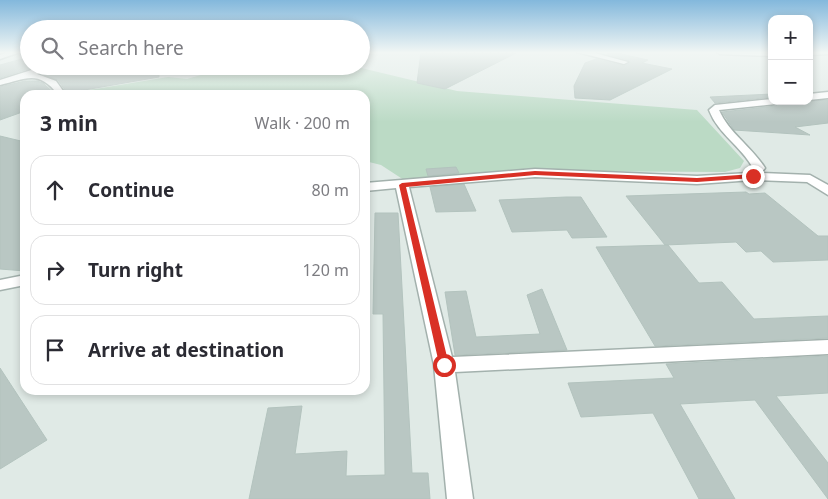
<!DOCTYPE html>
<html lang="en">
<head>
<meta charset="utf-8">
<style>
  :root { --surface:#fff; --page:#f7f7f7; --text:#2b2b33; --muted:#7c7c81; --line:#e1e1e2 }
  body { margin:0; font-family:"Noto Sans",sans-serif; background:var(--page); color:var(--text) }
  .controls { position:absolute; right:15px; top:15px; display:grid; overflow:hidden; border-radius:10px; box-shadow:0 2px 8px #0003 }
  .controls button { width:45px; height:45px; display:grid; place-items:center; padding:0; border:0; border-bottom:1px solid var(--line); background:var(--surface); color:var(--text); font:25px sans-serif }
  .stop { position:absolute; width:15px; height:15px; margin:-11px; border:4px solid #d93025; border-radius:50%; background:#fff }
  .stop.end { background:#d93025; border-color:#fff; box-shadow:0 1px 5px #0008 }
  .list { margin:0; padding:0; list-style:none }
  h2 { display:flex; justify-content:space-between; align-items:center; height:65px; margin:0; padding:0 20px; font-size:21px }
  h2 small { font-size:16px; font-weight:400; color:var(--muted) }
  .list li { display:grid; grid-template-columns:32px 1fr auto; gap:15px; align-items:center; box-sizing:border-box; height:70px; margin:0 10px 10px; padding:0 10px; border:1px solid var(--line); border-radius:15px }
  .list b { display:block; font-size:19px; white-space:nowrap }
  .list em { font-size:16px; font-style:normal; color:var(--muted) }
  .icon { flex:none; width:28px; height:28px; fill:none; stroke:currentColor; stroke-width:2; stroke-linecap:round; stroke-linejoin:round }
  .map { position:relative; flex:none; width:828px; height:499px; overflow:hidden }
  .search { position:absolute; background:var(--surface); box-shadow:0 2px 8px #0003; left:20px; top:20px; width:350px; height:55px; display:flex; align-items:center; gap:12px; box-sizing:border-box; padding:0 18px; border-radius:28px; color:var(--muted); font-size:19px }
  .panel { position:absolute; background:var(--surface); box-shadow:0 2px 8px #0003; left:20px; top:90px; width:350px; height:305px; border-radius:15px }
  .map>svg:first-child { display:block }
  .green { fill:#bbdac5 }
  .building { fill:#b9c7c3; stroke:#b3c3be }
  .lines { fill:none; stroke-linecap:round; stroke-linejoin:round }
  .minor-casing { stroke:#a3b1ad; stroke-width:3 }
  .minor { fill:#fff; fill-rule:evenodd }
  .route { fill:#d93025 }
</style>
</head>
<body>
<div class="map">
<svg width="828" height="499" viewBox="0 0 828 499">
  <rect width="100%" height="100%" fill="#e0eae6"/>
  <polygon class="green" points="232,66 353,66 457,91 697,110 744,161 740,168 725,172 536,171 404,180 381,165 365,161 365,95 65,94 168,77 187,79"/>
  <g class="building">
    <polygon points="421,52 518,52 445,89 417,83"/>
    <polygon points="612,52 648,60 642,63 672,69 610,100 575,98 574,86 585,63 596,59 624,66 630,63 628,60 607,54"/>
    <polygon points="29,57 29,66 37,66 0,78 0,65"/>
    <polygon points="59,66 158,66 159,77 67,93 58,80 42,74"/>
    <polygon points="25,81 37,81 43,83 56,95 25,95 25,111 0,120 0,87"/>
    <polygon points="772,94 772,97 715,103 710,97"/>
    <polygon points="828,100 828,123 795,127 810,135 734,130 722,112 776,106 780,103"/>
    <polygon points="0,136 25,142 25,271 0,269"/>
    <polygon points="456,167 459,173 428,176 426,169"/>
    <polygon points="464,184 476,211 436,212 430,187"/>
    <polygon points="746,192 749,194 765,193 818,236 828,236 828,260 773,262 761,251 746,252 736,242 665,245 626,196"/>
    <polygon points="566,197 581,197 607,237 572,238 567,230 512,232 499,200"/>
    <polygon points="375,213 398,213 412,473 428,473 430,499 249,499 268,408 302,406 295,454 347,451 346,476 385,475 383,314 373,314"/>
    <polygon points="668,245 699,283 722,282 754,319 828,316 828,338 655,346 596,247"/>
    <polygon points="542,289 567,350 455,355 445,292 466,291 476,337 540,334 527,295"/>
    <polygon points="828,356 828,393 776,396 828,463 828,499 755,400 680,404 735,499 699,499 653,413 581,417 568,383 674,378 666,364"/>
    <polygon points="0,368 47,440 0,469"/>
  </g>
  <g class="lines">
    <defs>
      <g id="minor">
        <polygon points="8,52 20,52 0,59 0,55"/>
        <polygon points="577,52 591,52 628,62 624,64"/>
        <polygon points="717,52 772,52 772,56 720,54"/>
        <polygon points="809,52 828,52 828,54 809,55"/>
        <path d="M44,66h13l-20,8 19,7 10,14h-8c-19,-26 -33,-16 -58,-10v-5z"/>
        <polygon points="828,92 828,98 809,100 809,94"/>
        <path d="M772,99v2h8l-4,3 -57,6c10,23 33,37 46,58l-4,5 49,2 18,10v10l-21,-13 -54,-2 -56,4 -162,-7 -126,10 43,170 376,-17v14l-373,18 18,127h-26l-13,-134 -38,-177 -31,3v-8l170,-14 162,7 52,-3 4,-5c-12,-22 -35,-34 -44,-58l6,-5z"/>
        <polygon points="25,275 25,285 0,290 0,280"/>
      </g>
    </defs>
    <use href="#minor" class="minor-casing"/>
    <use href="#minor" class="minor"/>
  </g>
  <linearGradient id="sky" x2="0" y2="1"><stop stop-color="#83b8dc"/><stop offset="0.43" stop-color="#f1f6f4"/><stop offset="1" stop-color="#f1f6f4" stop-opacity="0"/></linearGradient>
  <rect width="828" height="122" fill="url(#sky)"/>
  <polygon class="route" points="535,171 697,178 753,174 756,176 753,178 697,182 535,175 406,187 449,365 444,369 440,368 399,185 402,183"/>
</svg>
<div class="controls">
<button>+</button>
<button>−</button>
</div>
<div class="stop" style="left:444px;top:365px"></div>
<div class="stop end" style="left:753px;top:176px"></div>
<div class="search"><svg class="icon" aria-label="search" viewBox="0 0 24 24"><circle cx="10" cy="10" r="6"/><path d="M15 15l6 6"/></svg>Search here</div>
<section class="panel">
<h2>3 min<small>Walk · 200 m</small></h2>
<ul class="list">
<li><svg class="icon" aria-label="ahead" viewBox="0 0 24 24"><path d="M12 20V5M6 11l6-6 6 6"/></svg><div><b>Continue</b></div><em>80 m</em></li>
<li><svg class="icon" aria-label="right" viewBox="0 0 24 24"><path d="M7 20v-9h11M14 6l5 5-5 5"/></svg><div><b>Turn right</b></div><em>120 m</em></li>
<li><svg class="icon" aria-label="arrive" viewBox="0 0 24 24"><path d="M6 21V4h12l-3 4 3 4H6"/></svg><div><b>Arrive at destination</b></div></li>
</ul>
</section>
</div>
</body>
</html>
